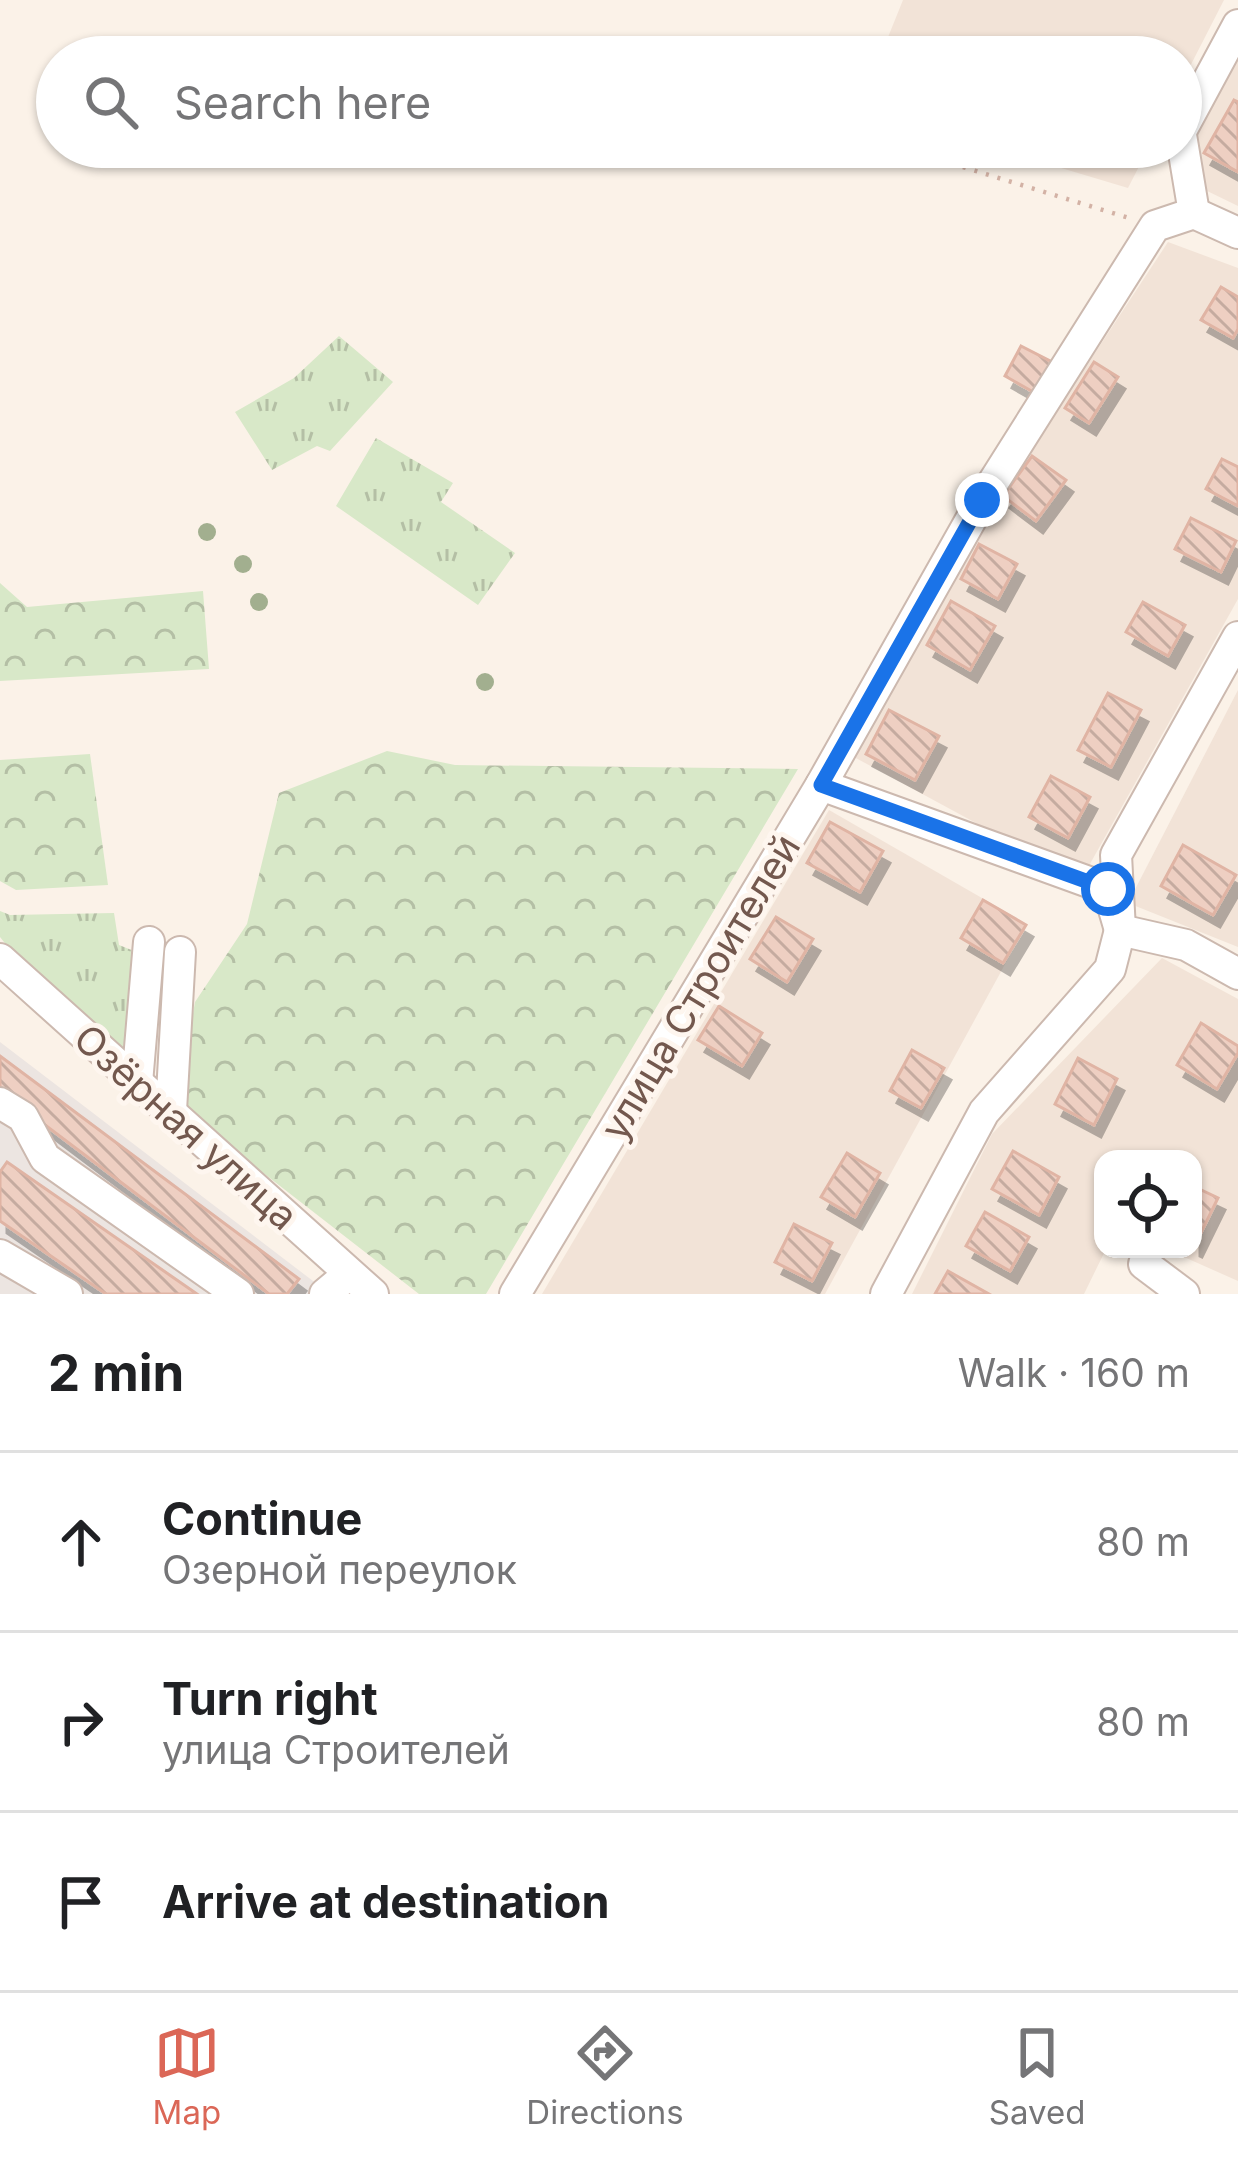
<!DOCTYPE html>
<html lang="en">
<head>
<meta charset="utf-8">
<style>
  :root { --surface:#fff; --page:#f6f6f6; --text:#202124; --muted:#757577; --line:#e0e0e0; --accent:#db6757 }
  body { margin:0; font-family:Inter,sans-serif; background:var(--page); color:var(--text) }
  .controls { position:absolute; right:36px; bottom:36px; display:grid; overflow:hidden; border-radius:24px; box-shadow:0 3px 9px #0004 }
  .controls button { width:108px; height:108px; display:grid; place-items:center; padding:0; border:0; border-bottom:3px solid var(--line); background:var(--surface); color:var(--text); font:60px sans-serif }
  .stop { position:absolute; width:36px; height:36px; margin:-27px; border:9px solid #1a73e8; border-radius:50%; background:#fff }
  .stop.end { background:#1a73e8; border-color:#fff; box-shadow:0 3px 12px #0008 }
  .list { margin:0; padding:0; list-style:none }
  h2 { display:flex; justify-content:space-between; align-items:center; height:156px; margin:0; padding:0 48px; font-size:51px }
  h2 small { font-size:39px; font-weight:400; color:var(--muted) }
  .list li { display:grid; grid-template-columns:78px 1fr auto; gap:36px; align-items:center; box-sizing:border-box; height:180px; padding:0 48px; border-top:3px solid var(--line) }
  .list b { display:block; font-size:45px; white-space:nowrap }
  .list p { margin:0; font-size:39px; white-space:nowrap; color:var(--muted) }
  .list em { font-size:39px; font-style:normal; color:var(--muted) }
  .icon { flex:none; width:66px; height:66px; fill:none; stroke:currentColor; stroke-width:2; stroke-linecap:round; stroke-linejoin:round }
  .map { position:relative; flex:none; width:1238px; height:1294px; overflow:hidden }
  .search { position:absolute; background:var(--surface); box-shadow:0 3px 9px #0004; left:36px; right:36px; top:36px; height:132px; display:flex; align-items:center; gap:30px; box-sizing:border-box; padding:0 42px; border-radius:66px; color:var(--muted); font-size:45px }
  .sheet { height:696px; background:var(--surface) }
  nav { display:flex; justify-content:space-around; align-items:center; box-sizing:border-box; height:168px; border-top:3px solid var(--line); background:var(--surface); font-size:33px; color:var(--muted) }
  nav a { display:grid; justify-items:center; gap:6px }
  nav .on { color:var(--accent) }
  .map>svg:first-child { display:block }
  .residential { fill:#f2e3d7 }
  .industrial { fill:#ece5e1 }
  .grass { fill:url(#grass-tufts) }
  .forest { fill:url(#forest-crowns) }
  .building { fill:url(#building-back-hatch); stroke:#e0b4a4; stroke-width:3; filter:url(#shadow) }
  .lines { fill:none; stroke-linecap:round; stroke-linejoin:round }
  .minor-casing { stroke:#ccb9af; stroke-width:34 }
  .path { stroke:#d3b2a5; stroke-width:4.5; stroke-dasharray:3 9; stroke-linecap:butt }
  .minor { stroke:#fff; stroke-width:30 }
  .tree { fill:#a2af8f }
  .route { stroke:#1a73e8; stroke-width:15 }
  .labels { text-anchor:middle; stroke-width:10; stroke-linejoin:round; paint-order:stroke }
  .street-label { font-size:39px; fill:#73584e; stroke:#fef6ef }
</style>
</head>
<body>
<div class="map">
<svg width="1238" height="1294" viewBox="0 0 1238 1294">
  <defs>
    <pattern id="grass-tufts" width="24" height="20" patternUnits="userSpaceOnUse" patternTransform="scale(3)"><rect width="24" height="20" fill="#d8e8c8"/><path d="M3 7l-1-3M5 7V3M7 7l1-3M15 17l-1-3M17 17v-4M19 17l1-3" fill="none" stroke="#b4bfa5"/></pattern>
    <pattern id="forest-crowns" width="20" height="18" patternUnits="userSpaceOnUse" patternTransform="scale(3)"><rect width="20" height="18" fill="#d8e8c8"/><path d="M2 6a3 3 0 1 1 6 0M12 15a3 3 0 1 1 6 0" fill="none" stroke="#b4bfa5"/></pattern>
    <pattern id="building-back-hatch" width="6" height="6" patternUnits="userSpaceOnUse" patternTransform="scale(3)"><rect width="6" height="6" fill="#eecfc2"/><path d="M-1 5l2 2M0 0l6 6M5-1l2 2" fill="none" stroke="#c5aba0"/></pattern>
    <filter id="shadow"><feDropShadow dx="7" dy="12" stdDeviation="0" flood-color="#0004"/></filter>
  </defs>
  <rect width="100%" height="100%" fill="#fbf2e8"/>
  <g class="residential">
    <polygon points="903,0 1224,0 1181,84 1181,57 880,57"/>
    <polygon points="1238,55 1238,206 1201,188 1191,141"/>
    <polygon points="991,147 1149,147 1128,188"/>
    <polygon points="1168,242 1238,268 1238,599 1081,880 854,757 997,502"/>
    <polygon points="1238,690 1238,947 1128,903"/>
    <polygon points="829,810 1027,924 825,1294 542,1294"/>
    <polygon points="1162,958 1238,999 1238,1281 1166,1249 1193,1249 1193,1159 1103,1159 1106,1249 1084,1294 912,1294 992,1134"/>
  </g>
  <polygon class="industrial" points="0,1042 330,1294 0,1294"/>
  <g class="grass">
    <polygon points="339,336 393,382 330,451 317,446 272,470 235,412 294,378"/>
    <polygon points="376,438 453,483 441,502 515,553 478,605 336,506"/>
    <polygon points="0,911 10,915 114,913 119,945 139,953 123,1049 16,957 0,937"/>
  </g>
  <g class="forest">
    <polygon points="0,583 27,607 203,591 209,669 0,681"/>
    <polygon points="387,751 455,765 798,769 486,1294 419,1294 177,1106 195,1002 247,924 279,793"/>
    <polygon points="90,754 108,885 16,890 0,881 0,760"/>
  </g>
  <g class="building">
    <polygon points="1234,100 1238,102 1238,172 1204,153"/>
    <polygon points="1221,287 1238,297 1238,329 1233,338 1201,320"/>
    <polygon points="1021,346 1052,362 1035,393 1005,376"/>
    <polygon points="1094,362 1118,377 1089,423 1065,408"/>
    <polygon points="1032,456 1066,480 1036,521 1003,496"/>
    <polygon points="1222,459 1238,467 1238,506 1206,489"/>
    <polygon points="1191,518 1236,541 1221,572 1175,549"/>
    <polygon points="979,544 1017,564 998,599 961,579"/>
    <polygon points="951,601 995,626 970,670 927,645"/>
    <polygon points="1143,602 1185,625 1168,656 1126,632"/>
    <polygon points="1108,693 1141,710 1111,767 1078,750"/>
    <polygon points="889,710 939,736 915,780 866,754"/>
    <polygon points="1051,776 1090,797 1068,838 1029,817"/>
    <polygon points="830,822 883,851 860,892 807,863"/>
    <polygon points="1183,845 1236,875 1213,915 1161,886"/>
    <polygon points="983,900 1026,925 1003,963 961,938"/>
    <polygon points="776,917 813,939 787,982 750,959"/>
    <polygon points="719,1006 762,1033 742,1066 698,1040"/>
    <polygon points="1201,1023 1238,1046 1238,1053 1217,1089 1177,1065"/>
    <polygon points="912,1050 944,1068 921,1108 890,1091"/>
    <polygon points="0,1056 299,1279 287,1294 269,1294 0,1091"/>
    <polygon points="1078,1058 1117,1079 1094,1125 1055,1104"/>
    <polygon points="1013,1151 1059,1177 1039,1215 992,1189"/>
    <polygon points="847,1153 880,1173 855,1217 821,1197"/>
    <polygon points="7,1162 197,1294 106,1294 0,1221 0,1172"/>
    <polygon points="1193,1186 1218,1198 1195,1245 1193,1244"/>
    <polygon points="985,1212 1029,1237 1010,1271 966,1246"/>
    <polygon points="794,1224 832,1243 812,1281 775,1262"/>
    <polygon points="948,1271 989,1294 935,1294"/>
  </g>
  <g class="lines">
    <defs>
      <g id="minor">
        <polyline points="1181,131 1238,25"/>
        <polyline points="1194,213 1238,233"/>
        <polyline points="821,785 1108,889 1120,930 1186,945 1238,974"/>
        <polyline points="0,959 373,1294"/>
        <polyline points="137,1083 149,942"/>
        <polyline points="0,1103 23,1117 45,1158 238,1294"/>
        <polyline points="171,1111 180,952"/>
        <polyline points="0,1255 67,1294"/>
        <polyline points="1144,1264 1184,1294"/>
        <polyline points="325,1294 349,1274"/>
        <polyline points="515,1294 821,785 982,500 1155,226 1194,213 1181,135"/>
        <polyline points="886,1294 984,1112 1110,969 1120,930 1116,855 1238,637"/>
      </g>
    </defs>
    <use href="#minor" class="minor-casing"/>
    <polyline class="path" points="940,160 1129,218"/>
    <use href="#minor" class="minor"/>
  </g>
  <g class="tree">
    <circle cx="207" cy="532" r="9"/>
    <circle cx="243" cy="564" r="9"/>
    <circle cx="259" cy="602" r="9"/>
    <circle cx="485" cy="682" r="9"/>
  </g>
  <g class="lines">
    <polyline class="route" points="982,500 821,785 1108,889"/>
  </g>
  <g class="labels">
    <g class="street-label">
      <text transform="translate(700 987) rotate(-59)" y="14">улица Строителей</text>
      <text transform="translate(186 1127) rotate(42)" y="14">Озёрная улица</text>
    </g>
  </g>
</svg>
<div class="controls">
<button><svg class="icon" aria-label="locate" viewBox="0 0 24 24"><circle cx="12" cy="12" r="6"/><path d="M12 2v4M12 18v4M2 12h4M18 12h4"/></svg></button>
</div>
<div class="stop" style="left:1108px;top:889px"></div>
<div class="stop end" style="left:982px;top:500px"></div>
<div class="search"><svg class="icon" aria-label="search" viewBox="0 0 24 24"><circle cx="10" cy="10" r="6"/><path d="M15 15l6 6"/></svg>Search here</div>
</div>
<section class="sheet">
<h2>2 min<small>Walk · 160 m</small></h2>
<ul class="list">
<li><svg class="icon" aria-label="ahead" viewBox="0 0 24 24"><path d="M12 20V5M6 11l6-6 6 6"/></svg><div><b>Continue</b><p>Озерной переулок</p></div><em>80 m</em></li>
<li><svg class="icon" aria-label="right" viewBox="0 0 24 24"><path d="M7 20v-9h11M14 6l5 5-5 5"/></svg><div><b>Turn right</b><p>улица Строителей</p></div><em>80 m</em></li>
<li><svg class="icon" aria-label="arrive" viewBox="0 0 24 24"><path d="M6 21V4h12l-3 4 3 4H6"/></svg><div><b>Arrive at destination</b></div></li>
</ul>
</section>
<nav>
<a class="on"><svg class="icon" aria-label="map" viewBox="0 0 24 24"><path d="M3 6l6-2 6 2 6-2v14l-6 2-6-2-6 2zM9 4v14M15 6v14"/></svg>Map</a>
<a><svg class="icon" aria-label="directions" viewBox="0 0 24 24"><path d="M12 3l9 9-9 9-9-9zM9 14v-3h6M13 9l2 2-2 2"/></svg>Directions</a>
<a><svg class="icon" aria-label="saved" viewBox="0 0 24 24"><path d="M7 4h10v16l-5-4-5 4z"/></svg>Saved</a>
</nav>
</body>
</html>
